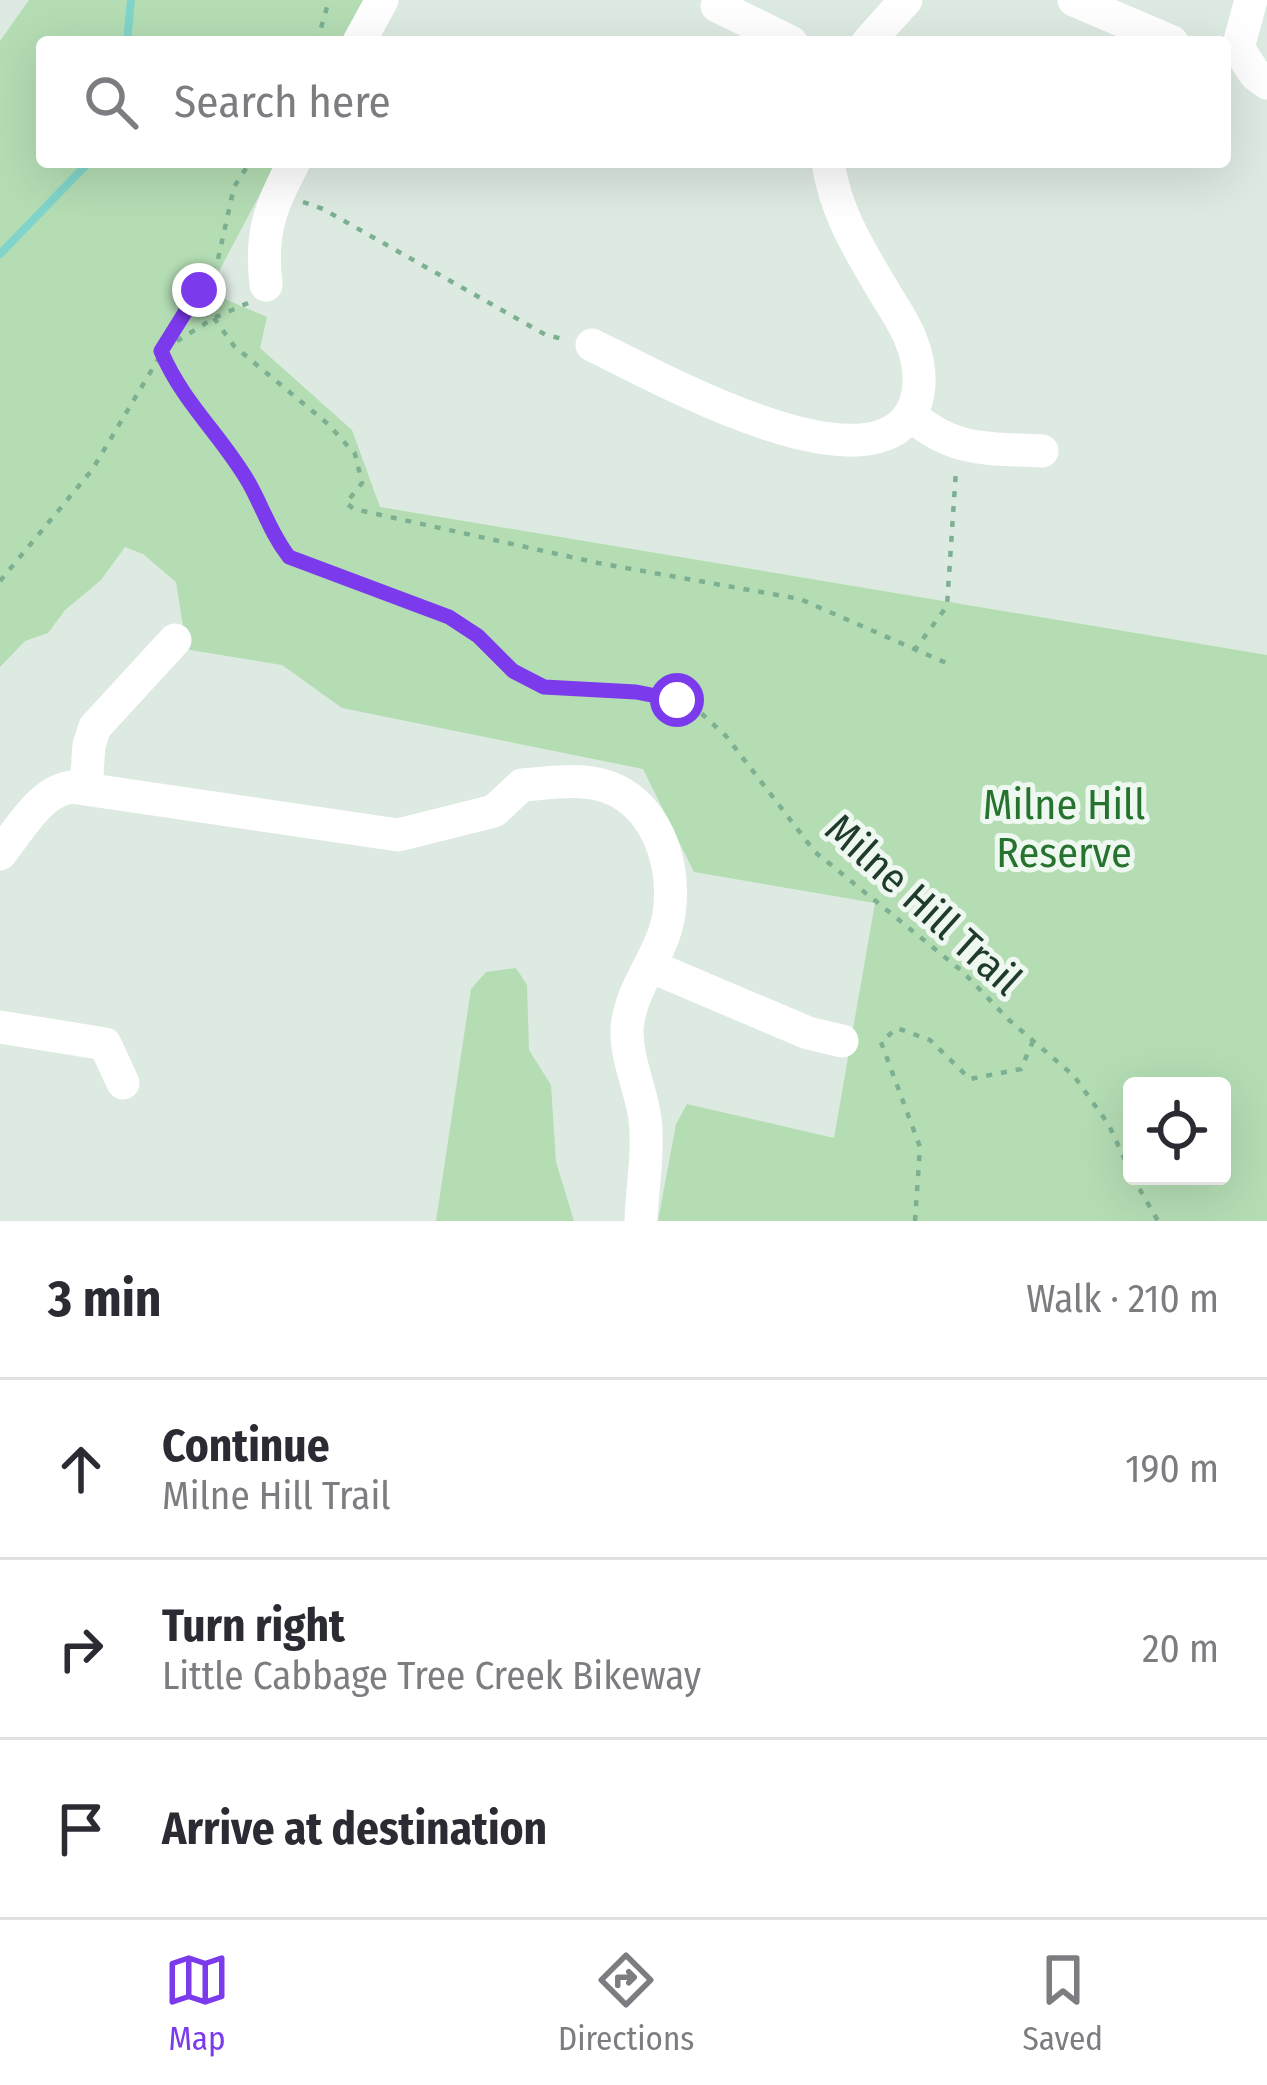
<!DOCTYPE html>
<html lang="en">
<head>
<meta charset="utf-8">
<style>
  :root { --surface:#fff; --page:#f2f2f3; --text:#2b2b33; --muted:#7c7c81; --line:#e1e1e2; --accent:#7c3aed }
  body { margin:0; font-family:"Fira Sans Condensed",sans-serif; background:var(--page); color:var(--text) }
  .controls { position:absolute; right:36px; bottom:36px; display:grid; overflow:hidden; border-radius:12px; box-shadow:0 12px 48px #0002 }
  .controls button { width:108px; height:108px; display:grid; place-items:center; padding:0; border:0; border-bottom:3px solid var(--line); background:var(--surface); color:var(--text); font:60px sans-serif }
  .stop { position:absolute; width:36px; height:36px; margin:-27px; border:9px solid #7c3aed; border-radius:50%; background:#fff }
  .stop.end { background:#7c3aed; border-color:#fff; box-shadow:0 3px 12px #0008 }
  .list { margin:0; padding:0; list-style:none }
  h2 { display:flex; justify-content:space-between; align-items:center; height:156px; margin:0; padding:0 48px; font-size:51px }
  h2 small { font-size:39px; font-weight:400; color:var(--muted) }
  .list li { display:grid; grid-template-columns:78px 1fr auto; gap:36px; align-items:center; box-sizing:border-box; height:180px; padding:0 48px; border-top:3px solid var(--line) }
  .list b { display:block; font-size:45px; white-space:nowrap }
  .list p { margin:0; font-size:39px; white-space:nowrap; color:var(--muted) }
  .list em { font-size:39px; font-style:normal; color:var(--muted) }
  .icon { flex:none; width:66px; height:66px; fill:none; stroke:currentColor; stroke-width:2; stroke-linecap:round; stroke-linejoin:round }
  .map { position:relative; flex:none; width:1267px; height:1221px; overflow:hidden }
  .search { position:absolute; background:var(--surface); box-shadow:0 12px 48px #0002; left:36px; right:36px; top:36px; height:132px; display:flex; align-items:center; gap:30px; box-sizing:border-box; padding:0 42px; border-radius:12px; color:var(--muted); font-size:45px }
  .sheet { height:696px; background:var(--surface) }
  nav { display:flex; justify-content:space-around; align-items:center; box-sizing:border-box; height:168px; border-top:3px solid var(--line); background:var(--surface); font-size:33px; color:var(--muted) }
  nav a { display:grid; justify-items:center; gap:6px }
  nav .on { color:var(--accent) }
  .map>svg:first-child { display:block }
  .green { fill:#b4ddb4; fill-rule:evenodd }
  .lines { fill:none; stroke-linecap:round; stroke-linejoin:round }
  .stream { stroke:#81d4ca; stroke-width:8 }
  .path { stroke:#7cb091; stroke-width:4.5; stroke-dasharray:6 9; stroke-linecap:butt }
  .minor { stroke:#fff; stroke-width:33 }
  .route { stroke:#7c3aed; stroke-width:15 }
  .labels { text-anchor:middle; stroke-width:10; stroke-linejoin:round; paint-order:stroke }
  .park-label { font-size:42px; fill:#26732f; stroke:#eef7f0 }
  .street-label { font-size:42px; fill:#1e3b2b; stroke:#eef7f0 }
</style>
</head>
<body>
<div class="map">
<svg width="1267" height="1221" viewBox="0 0 1267 1221">
  <rect width="100%" height="100%" fill="#ddeae1"/>
  <g class="green">
    <path d="M29,0h334l-23,42h-298v120h235l-69,130 59,25 -7,31 92,82 28,77 887,148v566h-609l18,-97 11,-20 147,34 41,-235 -181,-31 -51,-103 -301,-61 -60,-43 -104,-17 5,-22 -7,-44 -33,-28 -18,-7 -24,33 -36,30 -17,23 -23,8 -25,26v-626zM1132,1086h90v90h-90z"/>
    <polygon points="516,968 527,985 529,1050 551,1085 556,1162 574,1221 436,1221 471,989 486,972"/>
  </g>
  <g class="lines">
    <g class="stream">
      <polyline points="127,42 131,0"/>
      <polyline points="0,254 89,162"/>
    </g>
    <g class="path">
      <polyline points="317,42 329,0"/>
      <polyline points="303,202 323,209 546,335 563,339"/>
      <path d="M248,303l-34,15 -53,33c22,52 61,85 88,132 15,25 22,51 40,74l160,60 30,19 34,35 31,16 92,5 42,8 24,14 24,22 89,116 147,119 47,49 65,56 35,49 23,51"/>
      <polyline points="214,318 234,346 328,424 355,454 362,483 346,503 354,509 598,563 800,599 951,665"/>
      <polyline points="0,581 92,470 218,259 234,187 250,162"/>
      <polyline points="914,651 947,606 956,470"/>
      <polyline points="1132,1176 1158,1221"/>
      <polyline points="915,1221 920,1147 881,1042 897,1028 930,1040 970,1079 1021,1069 1033,1041"/>
    </g>
    <g class="minor">
      <polyline points="1074,0 1172,42"/>
      <polyline points="717,6 791,42"/>
      <polyline points="359,42 382,0"/>
      <polyline points="868,42 906,0"/>
      <polyline points="1238,48 1251,0"/>
      <polyline points="1238,48 1255,74 1267,83"/>
      <path d="M266,285c-6,-52 4,-78 28,-123"/>
      <path d="M592,345c62,30 256,139 313,76 19,-21 16,-54 7,-78 -6,-18 -17,-33 -26,-48 -26,-44 -51,-83 -58,-133"/>
      <path d="M911,415c43,38 77,33 131,36"/>
      <polyline points="86,788 89,745 95,727 175,640"/>
      <path d="M0,854c19,-23 39,-62 71,-67l327,48 96,-24 28,-26c27,-2 57,-7 83,1 58,18 77,96 59,148 -11,32 -35,60 -37,95 -1,30 14,60 18,90 4,33 -3,69 -4,102"/>
      <polyline points="650,966 808,1033 842,1041"/>
      <polyline points="0,1027 105,1044 123,1083"/>
    </g>
  </g>
  <g class="lines">
    <path class="route" d="M199,290l-38,61c22,52 61,85 88,132 14,25 22,51 40,74l160,60 29,19 35,35 31,16 92,5 41,8"/>
  </g>
  <g class="labels">
    <g class="park-label">
      <text x="1064" y="819">Milne Hill<tspan x="1064" dy="48">Reserve</tspan></text>
    </g>
    <g class="street-label">
      <text transform="translate(924 904) rotate(42)" y="15">Milne Hill Trail</text>
    </g>
  </g>
</svg>
<div class="controls">
<button><svg class="icon" aria-label="locate" viewBox="0 0 24 24"><circle cx="12" cy="12" r="6"/><path d="M12 2v4M12 18v4M2 12h4M18 12h4"/></svg></button>
</div>
<div class="stop" style="left:677px;top:700px"></div>
<div class="stop end" style="left:199px;top:290px"></div>
<div class="search"><svg class="icon" aria-label="search" viewBox="0 0 24 24"><circle cx="10" cy="10" r="6"/><path d="M15 15l6 6"/></svg>Search here</div>
</div>
<section class="sheet">
<h2>3 min<small>Walk · 210 m</small></h2>
<ul class="list">
<li><svg class="icon" aria-label="ahead" viewBox="0 0 24 24"><path d="M12 20V5M6 11l6-6 6 6"/></svg><div><b>Continue</b><p>Milne Hill Trail</p></div><em>190 m</em></li>
<li><svg class="icon" aria-label="right" viewBox="0 0 24 24"><path d="M7 20v-9h11M14 6l5 5-5 5"/></svg><div><b>Turn right</b><p>Little Cabbage Tree Creek Bikeway</p></div><em>20 m</em></li>
<li><svg class="icon" aria-label="arrive" viewBox="0 0 24 24"><path d="M6 21V4h12l-3 4 3 4H6"/></svg><div><b>Arrive at destination</b></div></li>
</ul>
</section>
<nav>
<a class="on"><svg class="icon" aria-label="map" viewBox="0 0 24 24"><path d="M3 6l6-2 6 2 6-2v14l-6 2-6-2-6 2zM9 4v14M15 6v14"/></svg>Map</a>
<a><svg class="icon" aria-label="directions" viewBox="0 0 24 24"><path d="M12 3l9 9-9 9-9-9zM9 14v-3h6M13 9l2 2-2 2"/></svg>Directions</a>
<a><svg class="icon" aria-label="saved" viewBox="0 0 24 24"><path d="M7 4h10v16l-5-4-5 4z"/></svg>Saved</a>
</nav>
</body>
</html>
